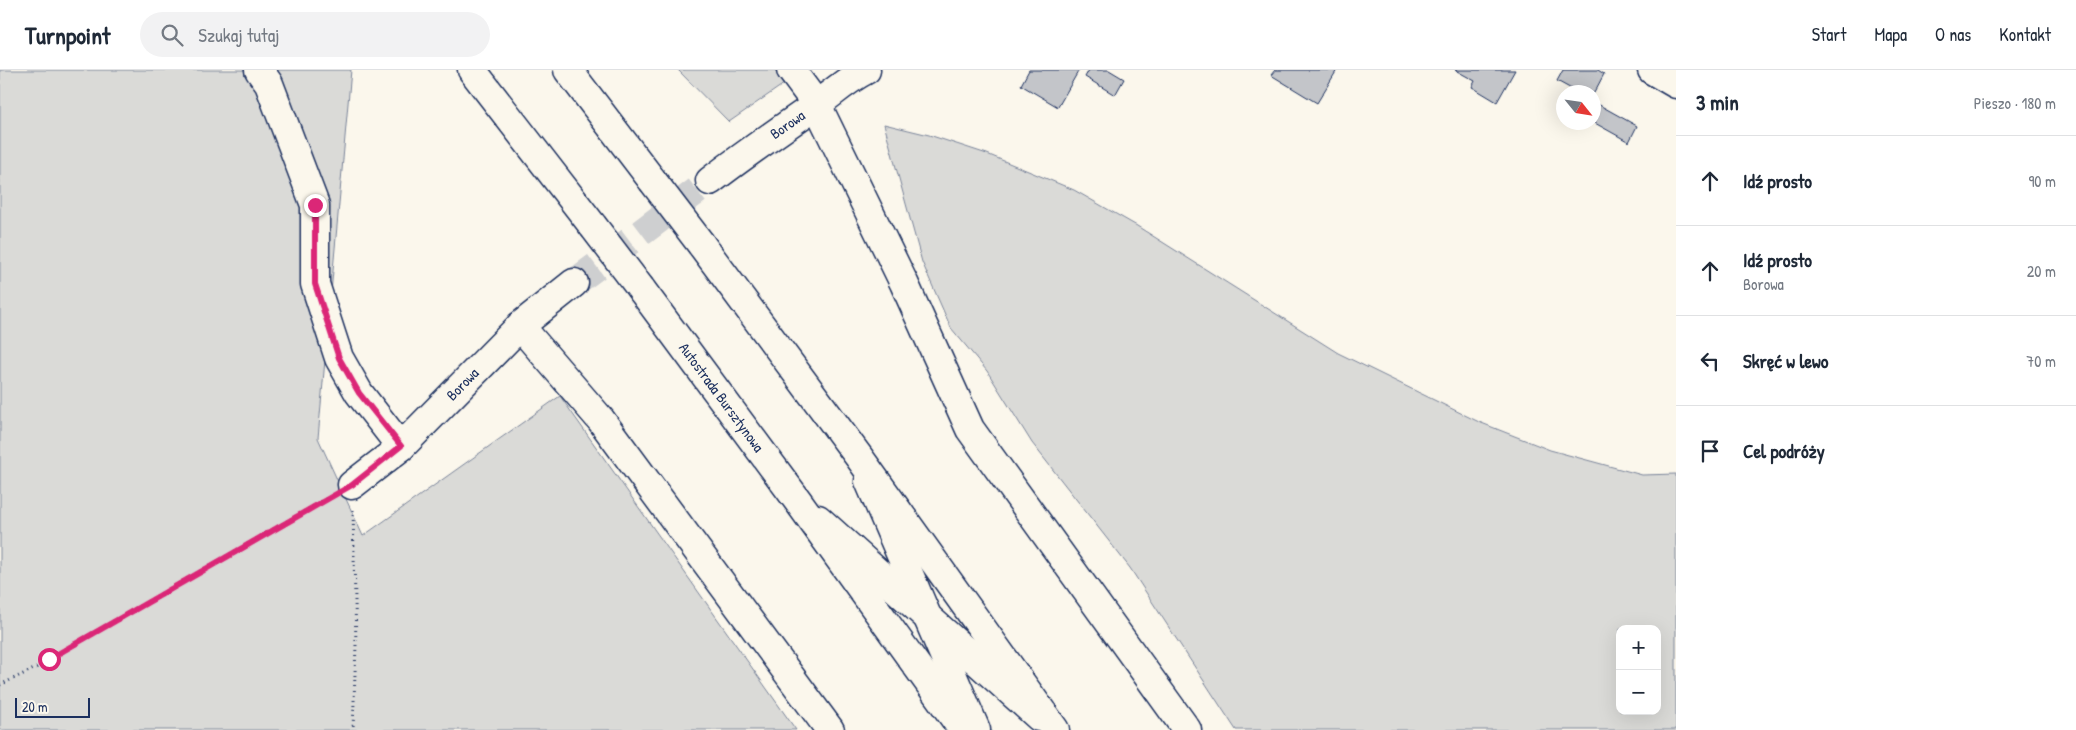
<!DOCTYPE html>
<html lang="pl">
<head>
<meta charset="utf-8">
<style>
  :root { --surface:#fff; --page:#f2f2f3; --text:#1f2937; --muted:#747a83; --line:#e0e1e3 }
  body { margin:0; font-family:"Patrick Hand",sans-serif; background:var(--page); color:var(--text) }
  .controls { position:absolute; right:15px; bottom:15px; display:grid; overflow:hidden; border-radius:10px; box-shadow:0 5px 20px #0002 }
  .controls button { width:45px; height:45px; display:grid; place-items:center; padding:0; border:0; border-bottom:1px solid var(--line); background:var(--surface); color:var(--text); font:25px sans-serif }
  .compass { position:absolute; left:1556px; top:15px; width:45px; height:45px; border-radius:50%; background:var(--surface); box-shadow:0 5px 20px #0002; rotate:120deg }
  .scale { position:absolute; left:15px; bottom:12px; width:75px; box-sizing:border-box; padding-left:5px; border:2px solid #1b2f5e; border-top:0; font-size:14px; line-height:18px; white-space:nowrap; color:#1b2f5e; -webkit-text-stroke:4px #fbf7ec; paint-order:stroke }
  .stop { position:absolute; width:15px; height:15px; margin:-11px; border:4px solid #db2777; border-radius:50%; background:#fff }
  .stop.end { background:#db2777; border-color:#fff; box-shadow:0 1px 5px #0008 }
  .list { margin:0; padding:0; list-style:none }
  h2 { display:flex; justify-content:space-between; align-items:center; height:65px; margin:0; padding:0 20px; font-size:21px }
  h2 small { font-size:16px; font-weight:400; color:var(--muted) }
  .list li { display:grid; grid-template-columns:32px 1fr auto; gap:15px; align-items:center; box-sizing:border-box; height:90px; padding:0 20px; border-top:1px solid var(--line) }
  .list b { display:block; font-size:19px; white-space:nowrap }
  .list p { margin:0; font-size:16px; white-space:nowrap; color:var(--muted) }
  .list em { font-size:16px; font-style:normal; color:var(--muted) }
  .icon { flex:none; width:28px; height:28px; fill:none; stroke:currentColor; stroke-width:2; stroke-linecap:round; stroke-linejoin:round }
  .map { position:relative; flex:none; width:1676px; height:660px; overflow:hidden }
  header { display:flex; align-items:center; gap:30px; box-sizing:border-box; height:70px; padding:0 25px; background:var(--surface); border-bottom:1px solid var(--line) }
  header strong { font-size:24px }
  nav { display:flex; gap:28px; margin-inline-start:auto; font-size:18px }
  .search { width:350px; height:45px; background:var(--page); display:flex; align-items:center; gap:12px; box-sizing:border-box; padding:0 18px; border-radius:28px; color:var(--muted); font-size:19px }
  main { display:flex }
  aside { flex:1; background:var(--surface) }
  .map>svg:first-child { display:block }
  .green { fill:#dadad7; stroke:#7a849a; fill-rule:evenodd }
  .building { fill:#c3c5c9; stroke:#1b2f5e }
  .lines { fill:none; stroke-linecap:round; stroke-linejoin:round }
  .minor-tunnel { stroke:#cecfd0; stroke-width:28; stroke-dasharray:28 14; stroke-linecap:butt }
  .minor-casing { stroke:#1b2f5e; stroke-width:31 }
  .highway-casing { stroke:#1b2f5e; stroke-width:31 }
  .path { stroke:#1b2f5e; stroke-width:3; stroke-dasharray:1 4; stroke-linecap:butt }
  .minor { stroke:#fbf7ec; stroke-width:28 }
  .highway { stroke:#fbf7ec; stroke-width:28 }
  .highway-bridge-casing { stroke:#1b2f5e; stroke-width:31; stroke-linecap:butt }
  .highway-bridge { stroke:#fbf7ec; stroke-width:28 }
  .route { stroke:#db2777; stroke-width:6 }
  .labels { text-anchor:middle; stroke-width:4.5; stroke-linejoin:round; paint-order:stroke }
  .street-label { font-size:15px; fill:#1b2f5e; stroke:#fbf7ec }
</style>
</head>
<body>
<header>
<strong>Turnpoint</strong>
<div class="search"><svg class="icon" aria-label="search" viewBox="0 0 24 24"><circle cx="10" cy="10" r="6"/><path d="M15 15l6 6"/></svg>Szukaj tutaj</div>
<nav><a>Start</a><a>Mapa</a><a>O nas</a><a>Kontakt</a></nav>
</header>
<main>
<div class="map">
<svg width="1676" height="660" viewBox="0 0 1676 660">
  <rect width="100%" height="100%" fill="#fbf7ec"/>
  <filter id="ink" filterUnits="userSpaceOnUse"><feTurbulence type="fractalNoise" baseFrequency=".02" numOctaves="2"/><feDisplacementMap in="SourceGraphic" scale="10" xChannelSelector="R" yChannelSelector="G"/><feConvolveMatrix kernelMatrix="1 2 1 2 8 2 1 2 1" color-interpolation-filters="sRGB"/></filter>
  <g filter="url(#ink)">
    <g class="green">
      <polygon points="0,0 351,0 318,368 363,466 560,326 796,660 0,660"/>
      <polygon points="678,0 804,0 729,52"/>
      <path d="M884,54l45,11 58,19 87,36 63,36 201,127 141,69 71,28 92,25 34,-1v256h-440l-106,-162 -98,-125 -45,-72 -36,-43 -29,-66zM1620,559h37v82h-37z"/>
    </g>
    <g class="building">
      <polygon points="1029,0 1079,0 1058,37 1021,15"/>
      <polygon points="1089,0 1109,0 1124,9 1115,25 1085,7"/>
      <polygon points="1275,0 1337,0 1317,33 1271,5"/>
      <polygon points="1455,0 1515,0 1497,32 1472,17 1475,11"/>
      <polygon points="1563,0 1598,0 1604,4 1594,23 1577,22 1557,11"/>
      <polygon points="1594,32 1637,56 1629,72 1593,52"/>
    </g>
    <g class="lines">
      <polyline class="minor-tunnel" points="574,213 710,111"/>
      <defs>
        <g id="minor">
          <polyline points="259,0 269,14 315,135 315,214 339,288 359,323 401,377"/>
          <polyline points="791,0 817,35 904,213 970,359 1187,660"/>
          <polyline points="1652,0 1676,14"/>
          <path id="s1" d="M710,111c35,-27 70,-51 106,-76 17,-12 32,-26 50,-35"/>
          <polyline points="520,256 601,350 830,660"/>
          <polyline points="869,411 976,660"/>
          <path id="s2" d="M352,415l49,-38 119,-121 54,-43"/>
          <polyline points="818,449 1039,647"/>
        </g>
        <g id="highway">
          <polyline points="472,0 593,156"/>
          <polyline points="568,0 652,110"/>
          <polyline points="701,174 859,387 1055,660"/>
          <path id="s3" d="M641,219l157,212 165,229"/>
        </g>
      </defs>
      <use href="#minor" class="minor-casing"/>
      <use href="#highway" class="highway-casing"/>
      <g class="path">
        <polyline points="353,440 356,575 353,660"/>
        <polyline points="0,615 38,597 49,589 330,427"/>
      </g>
      <use href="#minor" class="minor"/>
      <use href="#highway" class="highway"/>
      <defs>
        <g id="highway-bridge">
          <polyline points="652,110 701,174"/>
          <polyline points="593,156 641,219"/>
        </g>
      </defs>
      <use href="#highway-bridge" class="highway-bridge-casing"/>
      <use href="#highway-bridge" class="highway-bridge"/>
    </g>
  </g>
  <g class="lines" filter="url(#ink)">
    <polyline class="route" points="49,589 352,415 401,376 359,323 339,288 315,214 315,135"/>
  </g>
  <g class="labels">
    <g class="street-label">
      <text dy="5" stroke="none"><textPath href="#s1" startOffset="96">Borowa</textPath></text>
      <text dy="5" stroke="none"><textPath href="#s2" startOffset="150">Borowa</textPath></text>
      <text dy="5" stroke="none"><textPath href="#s3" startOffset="135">Autostrada Bursztynowa</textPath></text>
    </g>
  </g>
</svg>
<div class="controls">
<button>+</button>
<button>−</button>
</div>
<svg class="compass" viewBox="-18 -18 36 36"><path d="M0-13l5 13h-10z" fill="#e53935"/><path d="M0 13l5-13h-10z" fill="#747a83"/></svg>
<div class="scale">20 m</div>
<div class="stop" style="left:49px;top:589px"></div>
<div class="stop end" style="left:315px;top:135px"></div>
</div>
<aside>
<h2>3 min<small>Pieszo · 180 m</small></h2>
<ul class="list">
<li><svg class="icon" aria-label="ahead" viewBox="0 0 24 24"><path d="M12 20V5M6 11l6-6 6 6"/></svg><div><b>Idź prosto</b></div><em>90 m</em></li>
<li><svg class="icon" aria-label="ahead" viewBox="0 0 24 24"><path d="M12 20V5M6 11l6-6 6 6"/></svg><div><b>Idź prosto</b><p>Borowa</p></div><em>20 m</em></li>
<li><svg class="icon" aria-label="left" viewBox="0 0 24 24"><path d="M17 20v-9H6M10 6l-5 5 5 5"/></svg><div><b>Skręć w lewo</b></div><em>70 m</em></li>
<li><svg class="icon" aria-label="arrive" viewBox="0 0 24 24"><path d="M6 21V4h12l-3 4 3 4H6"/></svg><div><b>Cel podróży</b></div></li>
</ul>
</aside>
</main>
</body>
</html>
